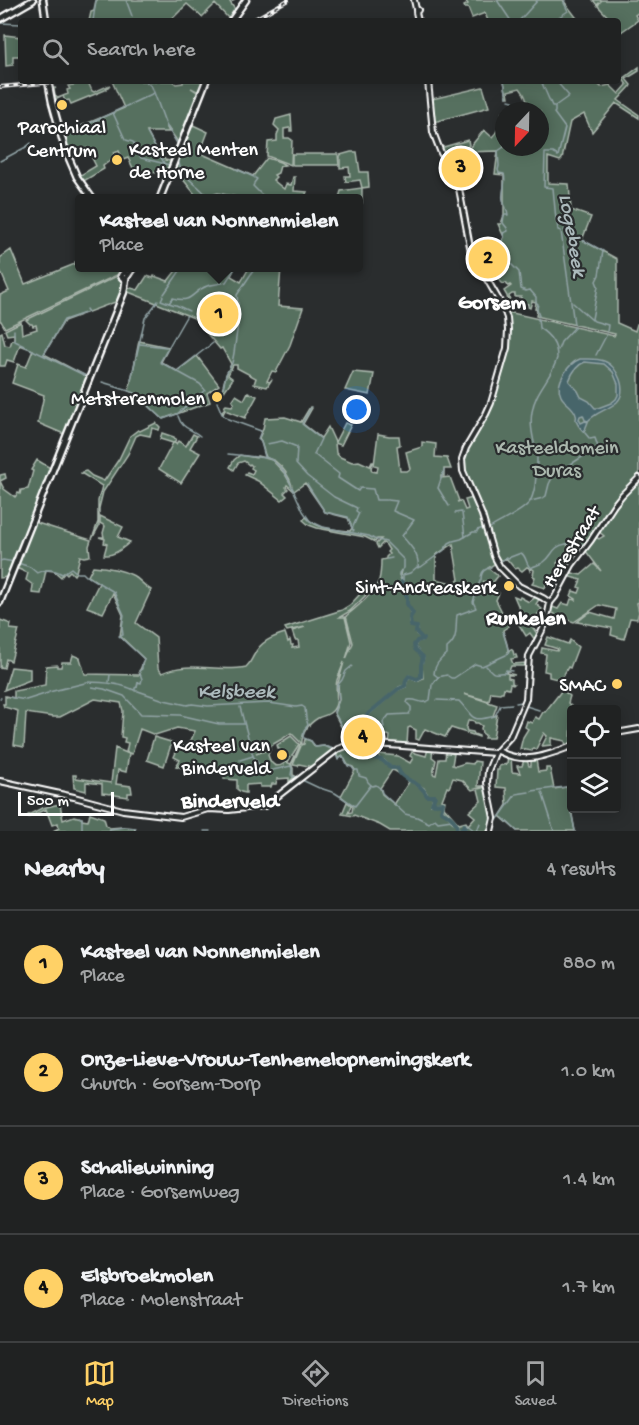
<!DOCTYPE html>
<html lang="en">
<head>
<meta charset="utf-8">
<style>
  :root { --surface:#202222; --page:#282a2a; --text:#f1f3f6; --muted:#a2a4a5; --line:#3d3f40; --accent:#ffd166 }
  body { margin:0; font-family:"Gochi Hand",sans-serif; background:var(--page); color:var(--text) }
  .controls { position:absolute; right:18px; bottom:18px; display:grid; overflow:hidden; border-radius:6px; box-shadow:0 3px 15px #0003 }
  .controls button { width:54px; height:54px; display:grid; place-items:center; padding:0; border:0; border-bottom:2px solid var(--line); background:var(--surface); color:var(--text); font:30px sans-serif }
  .compass { position:absolute; left:495px; top:102px; width:54px; height:54px; border-radius:50%; background:var(--surface); box-shadow:0 3px 15px #0003; rotate:202deg }
  .scale { position:absolute; left:18px; bottom:15px; width:96px; box-sizing:border-box; padding-left:6px; border:3px solid #fff; border-top:0; font-size:16px; line-height:21px; white-space:nowrap; color:#fff; -webkit-text-stroke:4px #2a2d2e; paint-order:stroke }
  .you { position:absolute; left:357px; top:410px; width:21px; height:21px; margin:-15px; border:4px solid #fff; border-radius:50%; background:#1a73e8; box-shadow:0 0 0 9px #1a73e833 }
  .badge { display:grid; place-items:center; width:39px; height:39px; border-radius:50%; background:var(--accent); color:#111; font-size:20px; font-weight:700 }
  .pin { position:absolute; translate:-50% -50%; border:3px solid #fff; box-shadow:0 2px 6px #0006 }
  .popup { position:absolute; left:75px; top:194px; width:288px; height:78px; box-sizing:border-box; display:grid; place-content:center; border-radius:6px; background:var(--surface); filter:drop-shadow(0 2px 4px #0005); font-size:20px; white-space:nowrap; color:var(--muted) }
  .popup b { font-size:22px; color:var(--text) }
  .popup::after { content:''; position:absolute; left:50%; top:100%; margin-left:-12px; border:12px solid transparent; border-top-color:var(--surface) }
  .list { margin:0; padding:0; list-style:none }
  h2 { display:flex; justify-content:space-between; align-items:center; height:78px; margin:0; padding:0 24px; font-size:26px }
  h2 small { font-size:20px; font-weight:400; color:var(--muted) }
  .list li { display:grid; grid-template-columns:39px 1fr auto; gap:18px; align-items:center; box-sizing:border-box; height:108px; padding:0 24px; border-top:2px solid var(--line) }
  .list b { display:block; font-size:22px; white-space:nowrap }
  .list p { margin:0; font-size:20px; white-space:nowrap; color:var(--muted) }
  .list em { font-size:20px; font-style:normal; color:var(--muted) }
  .icon { flex:none; width:33px; height:33px; fill:none; stroke:currentColor; stroke-width:2; stroke-linecap:round; stroke-linejoin:round }
  .map { position:relative; flex:none; width:639px; height:831px; overflow:hidden }
  .search { position:absolute; background:var(--surface); box-shadow:0 3px 15px #0003; left:18px; right:18px; top:18px; height:66px; display:flex; align-items:center; gap:15px; box-sizing:border-box; padding:0 21px; border-radius:6px; color:var(--muted); font-size:22px }
  .sheet { height:510px; background:var(--surface) }
  nav { display:flex; justify-content:space-around; align-items:center; box-sizing:border-box; height:84px; border-top:2px solid var(--line); background:var(--surface); font-size:16px; color:var(--muted) }
  nav a { display:grid; justify-items:center; gap:3px }
  nav .on { color:var(--accent) }
  .map>svg:first-child { display:block }
  .green { fill:#57705e; stroke:#abb8ae; stroke-width:1.5; fill-rule:evenodd }
  .water { fill:#47656a; stroke:#91a3a6; stroke-width:1.5; fill-rule:evenodd }
  .lines { fill:none; stroke-linecap:round; stroke-linejoin:round }
  .stream { stroke:#91a3a6; stroke-width:1.5 }
  .river { stroke:#47656a; stroke-width:4 }
  .tertiary-casing { stroke:#fff; stroke-width:8 }
  .secondary-casing { stroke:#fff; stroke-width:9 }
  .tertiary { stroke:#2a2d2e; stroke-width:4 }
  .secondary { stroke:#2a2d2e; stroke-width:4.5 }
  .rail-casing { stroke:#fff; stroke-width:4 }
  .rail { stroke:#2a2d2e; stroke-width:1.5; stroke-dasharray:4.5; stroke-linecap:butt }
  .poi-dot { fill:#ffd166; stroke:#2a2d2e; stroke-width:2 }
  .labels { text-anchor:middle; stroke-width:4.5; stroke-linejoin:round; paint-order:stroke }
  .poi-label { font-size:20px; fill:#fff; stroke:#2a2d2e; text-anchor:end }
  .park-label { font-size:20px; fill:#abb8ae; stroke:#2a2d2e }
  .street-label { font-size:20px; fill:#fff; stroke:#2a2d2e }
  .water-label { font-size:21px; font-style:italic; fill:#acbabc; stroke:#2a2d2e }
  .quarter-label { font-size:22px; font-weight:bold; fill:#fff; stroke:#2a2d2e }
</style>
</head>
<body>
<div class="map">
<svg width="639" height="831" viewBox="0 0 639 831">
  <rect width="100%" height="100%" fill="#2a2d2e"/>
  <filter id="ink" filterUnits="userSpaceOnUse"><feTurbulence type="fractalNoise" baseFrequency=".0167" numOctaves="2"/><feDisplacementMap in="SourceGraphic" scale="12" xChannelSelector="R" yChannelSelector="G"/><feConvolveMatrix kernelMatrix="1 2 1 2 8 2 1 2 1" color-interpolation-filters="sRGB"/></filter>
  <g filter="url(#ink)">
    <g class="green">
      <polygon points="96,0 235,0 230,2 236,11 230,20 215,4 202,17 187,4 170,21 89,21 91,12 94,11"/>
      <polygon points="465,0 563,0 579,21 488,21 485,13 472,18 468,8 465,8 464,6 468,4"/>
      <polygon points="593,0 601,0 601,1 602,0 639,0 639,12 635,15 638,20 621,32 618,28 618,21 612,21 598,6 600,2 597,5"/>
      <polygon points="5,35 21,37 21,56 13,56 13,65 6,66"/>
      <path d="M639,67v4l-13,8 5,6 -1,2 -12,13 21,15v3l-23,-15 -24,29 -8,-18 -14,8 -8,37 -2,2 -12,-4v26l21,1 2,26 20,7 -9,23 35,19v64l18,8 2,-7 2,1v277l-2,1 2,9 -2,7 -7,-1 -6,21 -13,-4 1,-7 -35,-6 13,-10 24,7 2,-10 -17,-4 -25,17 -9,-3 -1,2 -10,-3 1,-4 -5,-2v-6l8,3 4,-6 7,2 2,-6 5,1v-1l-5,-3 2,-5 6,2 2,-5 -3,-1 3,-7 -14,-4 1,-4 13,3 13,-11 7,7 -16,-21 9,-14 5,3 5,-3 -7,-6 -12,16 -18,-2 3,7 -3,2 6,9 -2,3 -5,-6 -5,3 -1,-2 -3,3 5,6 -5,4 1,4 -3,6 -8,-2 -2,7 -13,-4 3,-7 -2,-1 1,-6 -3,-2 -1,3 -1,-3 -2,-1 -5,4 -4,-3 -3,1 -9,-11 -7,4 -34,-87 -1,-13 3,-13 22,-36 15,-47 6,-32 -3,-21 1,-1 106,24 1,-2 -79,-18 1,-6 -2,-1 1,-7 -4,-1 -2,7 -2,-1v-3l-7,-1v-6h-6v-3h-3l-3,2 1,5h-2l-1,-5 -3,-5 7,-5 -1,-1 -2,1 -2,-3 -3,1 -6,-6 4,-2 -6,-11 4,-5 -11,5 -3,-4 5,-1 -3,-1v-3h4l-2,-11 12,-1 3,-7 -6,-13h3l3,-9v-40l-9,-1 3,-23 -32,1 18,-22 8,7c7,-6 9,-15 10,-24l2,1v33h36v-36h-16v-3l4,-2c-1,-7 -4,-13 -8,-18l-12,3 1,6h-2l-3,-16h91l6,6 9,-2 9,9 8,-9 -4,-6z"/>
      <polygon points="112,81 172,81 176,84 183,83 183,81 205,81 202,89 197,91 191,88 197,92 202,90 180,145 168,128 167,128 169,132 147,132 156,149 158,148 165,160 170,161 177,144 179,146 169,173 135,172 128,158 123,160 119,151 114,153 112,159 103,166 104,169 82,182 79,176 96,166 87,148 70,157 62,134 124,108"/>
      <polygon points="88,82 92,91 94,92 110,85 105,90 71,104 69,100 65,101 63,96 53,101 50,88 56,88 54,89 55,96 58,98 68,94 67,90 70,89 68,86"/>
      <polygon points="483,87 489,107 434,122 432,99"/>
      <polygon points="291,115 292,131 290,131 290,128 284,129 284,138 289,138 292,140 291,165 267,156 268,142 277,141 277,135 279,130 274,125 276,119"/>
      <polygon points="193,125 208,132 200,153 253,176 267,158 280,162 285,165 280,166 278,173 274,175 276,177 273,180 284,189 286,184 291,185 293,177 295,177 294,191 307,192 304,198 239,198 237,197 218,193 210,195 218,194 237,198 198,198 174,168 186,136 190,132"/>
      <polygon points="468,140 469,145 459,158 456,166 453,168 445,157 440,148"/>
      <polygon points="351,152 357,152 360,172 368,172 369,187 362,188 362,203 359,203 358,198 339,198 341,191 362,188 360,180 346,182 345,176 350,176 349,167 340,168 340,155"/>
      <polygon points="292,154 338,154 339,165 293,165 292,164"/>
      <polygon points="11,250 25,284 75,264 75,262 79,262 80,268 89,268 90,270 96,268 120,268 121,271 119,274 5,328 1,321 0,321 0,295 9,291 0,270 0,258"/>
      <polygon points="178,268 235,268 231,276 241,282 249,268 281,268 278,306 303,308 290,345 276,372 272,371 267,381 270,382 272,379 267,387 254,384 256,378 237,368 237,365 233,365 228,375 232,378 232,380 220,397 226,375 231,364 222,348 220,349 194,318 126,291 127,287 138,290 147,276 153,278 154,276 168,281"/>
      <polygon points="117,276 124,282 118,301 64,321 44,354 88,377 56,457 64,434 38,423 44,395 12,383 18,364 26,367 33,350 20,345 14,362 7,360 5,366 0,366 0,333 2,332 5,345 10,346 12,340 14,340 14,334 7,335 5,330 21,322 22,334 37,329 36,325 33,326 32,324 30,324 26,320"/>
      <polygon points="139,341 169,347 161,362 177,371 197,356 219,385 207,393 210,402 163,419 136,394 129,391"/>
      <polygon points="353,372 374,374 370,395 345,390"/>
      <polygon points="248,392 257,396 245,418 225,410 223,414 222,411 225,408 224,407 226,405 232,406 234,403 232,401 236,395 244,400"/>
      <path d="M310,407l2,1 -9,16 18,14 7,-11 7,15 10,-19 6,2 -10,20 -6,-2 1,10 4,4 12,5 7,-1 11,5 2,-4h1l-2,6 1,3 5,1 1,-6 -4,-1 4,-31 11,2h10l1,9 -3,1 3,25h7l3,-2 -4,-17 16,-5v-5l14,2 -1,13 12,1 4,11h-7v7h-3v2l9,-1 9,24 -2,1 4,-1 4,9 3,-1 -3,-9 8,-2 5,11 18,54 -8,5 10,8 -7,9 -8,-4 16,12 -3,7 13,26 -6,4c1,7 5,13 5,21l3,-2 2,2 1,4h2l1,3 -6,1 2,5 13,-1v3h-15l-2,5h-2l-1,2 9,2h-7v3l4,1v4l2,1 -1,1 -3,-1 -1,5 -5,-1 -1,4h-2l-1,1 -9,-1 -2,9 -25,-7 33,11 -4,11 4,-1 -4,23h-9l1,-3 -3,-2 -1,-5 1,-2 -4,-3h-3l-1,-2 -3,-1 -3,1 -2,7 1,3 6,1 1,2 5,2v1l-28,-9 -6,9 -20,-8 -6,11 -3,-1v-9l-6,-3 -2,1 -1,17 -18,-1 1,-8 -2,-1 -6,2h-5v2l-12,-1 -2,-15 3,-6 32,-27 8,-3 1,-6 3,-4 7,4 6,-3 -1,-13 2,-8 -9,-10 2,-5 6,-2 1,-1 -7,-6 1,-6 -7,-2 -1,-6 3,-5 -5,-9 -1,-10 -3,-6 -4,-14 1,-5 -2,5 3,7 1,7 3,6 1,9 5,10 -3,5 1,7 6,1v7l6,5 -6,2c-5,8 1,11 7,17l-2,6 -1,14 -4,1 -7,-4 -4,5v5l-6,2 -34,29 -3,6 1,9h-6l-1,11h-2l-10,-10 -10,-19 5,-13 -1,-17 6,-21c-2,6 -5,12 -7,18 -3,10 4,23 -6,32 -3,3 -9,4 -13,6 -10,6 -17,16 -16,27l2,-1 1,-5 6,2 4,6 9,-1 11,4 -22,17 -14,-3 -1,2 -5,-1 8,-19 -10,19 2,3v7l6,3 -2,2 -4,-2 -4,4v-4l-12,1 -1,5h-4l-1,3h-11v-3l-14,1v8l-5,-1 -4,-3v-9l-13,-1v-11l-34,2 -14,-4 4,-6 -6,-3 4,-9 -7,-3 -7,21 -17,-6 7,-23 34,10 7,-16 -18,-3 -22,7 -15,-6 -8,25 -6,-2 2,-9 -4,-1 1,-4 -4,-1 2,-26 -2,-8 -26,-4 -35,18h-7l-27,-4 -2,34 -10,-2 4,-34 -14,-4 -1,-3h2v-8l9,2v-7l31,-6 1,-19 11,-1v2h4l1,-5h9l2,-7 7,3 5,16 55,1 -1,-4c3,-3 3,-8 5,-12l-24,-23 3,-21 -10,-22 -10,20 -16,-6 12,-24 -11,-7 5,-10c12,1 27,3 39,9 5,2 12,11 19,15l-15,33 20,15 2,30 4,5c27,-13 55,0 84,-6 4,-3 5,-7 8,-12 6,-13 18,-18 31,-22l3,9 2,-2 1,5h2l-1,3 7,-1 -1,-7h-3l-3,-9 13,-4 -18,4 -2,-3 57,-18 8,-5 12,-13 4,3 -16,16 -10,6h5l6,25 -5,17 7,-16 -7,-27c10,-8 29,-24 33,-36 2,-7 2,-13 2,-20l5,-1v-2l3,-3 -2,-2 2,-2 -3,-5 -3,-2 -5,5 -2,-4 5,-5h-4l-2,3 -10,-5 -48,-9 -8,-3 -6,-5 3,-3c12,13 28,12 44,14l2,-3 -4,-10 -23,-6 -20,-29 -11,8 -7,-6 -1,2 2,2 -4,4 3,3 -5,4 -24,-19 -13,-6 2,-3 5,2 2,-4 -3,-2 1,-2 -2,-2 -1,1 -5,-4 -6,2 -4,7 -4,-3 4,-7 6,-5 16,3 1,-2 15,4 13,14 7,12c-2,-9 -9,-19 -17,-25 -3,-2 -7,-2 -9,-4 -2,-3 -4,-15 -7,-19l4,-9 2,-11 20,-1 16,5zM453,544l6,36 -7,3 -16,-4v-24zM291,733l10,10 -10,21 -7,-3 4,1 11,-18 -8,-8 -14,9 1,3 8,8 -3,4 2,3c-9,6 -14,2 -17,-8l2,-6 -14,5 26,-15z"/>
      <polygon points="156,423 160,427 159,430 152,428 150,436 140,434 136,436 128,454 103,492 99,508 99,526 92,539 98,522 98,501 102,486 81,473 82,472 86,471 92,476 104,481 119,459 130,436 138,430 140,431"/>
      <polygon points="162,433 174,437 174,438 176,439 174,443 176,444 178,441 186,446 193,434 197,436 190,448 200,453 181,483 159,469 173,443 160,439"/>
      <polygon points="37,460 52,469 8,577 0,578 0,475 5,474 6,478 0,481 4,489 15,497 18,493 20,494 21,490 28,489 33,471 31,470"/>
      <path d="M100,516l23,11 -5,10 12,5c-7,6 -16,14 -26,13l3,-11 -3,-1 1,-4 -6,-2h5l-1,-4 2,-7 -5,-3z"/>
      <polygon points="34,522 91,540 89,546 90,556 84,557 80,556 76,572 74,575 70,571 67,574 65,572 61,577 54,571 46,570 41,594 32,593 33,585 26,580 28,573 16,568"/>
      <polygon points="514,596 519,598 520,597 529,602 537,596 540,598 536,604 542,609 534,619 535,622 531,625 538,635 535,640 530,633 526,636 516,620 522,615"/>
      <polygon points="0,620 11,624 10,629 19,630 11,661 6,659 4,668 1,667 0,669"/>
      <polygon points="548,637 568,644 570,640 578,647 570,668 568,667 561,680 549,677 549,672 544,671 546,654 541,653 542,648 557,651 558,649 545,645"/>
      <polygon points="11,667 30,669 30,680 4,690"/>
      <polygon points="562,690 570,696 568,703 574,709 572,710 571,745 566,747 565,741 551,738 551,745 542,746 547,736 544,733 536,749 533,748 532,751 520,749 523,737 528,729 525,727 527,721 532,723 535,717 539,719 543,712 545,712"/>
      <path d="M363,745l4,11 15,4 10,9 3,-1h-3l-8,-8 -5,-2v-4l19,2 12,7 3,-5 -3,-2 2,-4 14,4 2,-7h5l-1,8 4,3 -3,14 3,1 3,-16h6l1,-9h4v3l4,1 -2,11 4,1 9,-3 8,1 1,-3 6,1 -2,24h8l-14,4 -10,-10 -9,-2 -4,10 -2,-1 -5,13 3,1 -1,6 15,17 7,-2 2,3 7,-8 -6,-5 12,-11 -3,-12 8,-2 7,29 -3,15h-25l1,-4 -2,-3 -5,7 -1,-6 -15,-16 1,-7 -12,1 3,-7 -7,-1 -4,-7 -13,-8 -1,1 12,8 5,7 6,1 -2,8 11,-2 -1,8 4,2 6,7v1l5,4 1,6h-67l-10,-6 -26,-10 -1,1 -11,-2 5,-12 4,3 -3,8 4,-1 1,-6 -12,-10 14,-26 -2,-3 -5,-2 -5,-9 -5,3 -2,-7 11,-6zM392,770c6,1 12,8 17,12l-14,21v2l-13,-11 -2,-6z"/>
      <polygon points="115,748 129,754 126,772 118,770 116,784 131,786 132,793 128,793 128,797 115,795 114,793 111,793 111,794 102,793 102,784 86,782 86,791 74,788 73,775 76,775 76,778 111,783"/>
      <polygon points="508,756 511,756 512,772 520,773 517,766 522,766 524,760 527,760 529,766 531,766 531,760 536,759 538,772 546,771 546,768 550,768 554,789 567,787 575,831 517,831 500,816 507,805 506,788 496,787 497,770 499,770 499,766 507,764"/>
      <polygon points="60,804 63,820 74,816 82,818 82,820 88,821 90,813 104,818 106,825 110,828 122,827 135,828 135,831 53,831 59,828 58,823 52,825 46,809 29,817 28,815 42,808"/>
    </g>
    <path class="water" d="M580,359c8,0 17,-1 24,2 14,5 24,30 13,41 -9,8 -21,10 -29,19l-3,-1 -2,-5 -3,1 -1,3 2,4 4,-2 3,1 -4,10c-3,-3 -7,-8 -8,-12 0,-2 1,-3 0,-5 -2,-9 -12,-12 -15,-19 -7,-13 8,-33 19,-37zM585,362l19,2 9,8 5,12v11l-2,4 -5,4 -13,5h-3l-6,-7 -8,-4 -3,-6 -9,-10c3,-8 7,-16 16,-19z"/>
    <g class="lines">
      <g class="stream">
        <polyline points="126,0 132,16"/>
        <polyline points="497,0 511,21"/>
        <polyline points="93,21 96,0"/>
        <polyline points="519,21 538,0"/>
        <polyline points="553,21 568,11 564,3 565,0"/>
        <polyline points="0,23 21,24"/>
        <polyline points="145,81 152,87 166,125 178,145"/>
        <polyline points="504,81 507,97"/>
        <polyline points="541,81 552,106 554,106"/>
        <polyline points="556,81 569,96 555,106 555,112 554,113 565,128 558,156 553,153 545,153 544,187 553,188 556,220 557,222 558,230 561,231 574,324"/>
        <polyline points="509,100 513,101 518,111"/>
        <polyline points="113,113 125,139"/>
        <polyline points="147,133 164,163"/>
        <polyline points="63,136 154,93"/>
        <polyline points="126,140 133,142 141,158 170,165"/>
        <path d="M183,147c-1,4 -4,9 -4,14 0,15 19,23 27,34l15,-1 17,4"/>
        <path d="M504,147l-6,4 1,15 -1,4 1,3 5,1c3,9 -3,17 -1,26 1,6 5,9 5,15h-4l-1,8 4,5 1,3 -5,2 1,4 -3,6 3,4 -4,5 4,1 2,6 13,13 2,17 5,2 4,-1 6,7v5l2,2 -1,4 2,8"/>
        <polyline points="0,161 26,147 31,143"/>
        <polyline points="236,169 254,177"/>
        <polyline points="254,183 257,179 255,178"/>
        <polyline points="254,184 253,186 264,197 263,198"/>
        <polyline points="564,230 603,251 599,275 596,281 598,286 592,319 594,321 608,325 607,332"/>
        <polyline points="127,284 131,276"/>
        <polyline points="164,294 182,268"/>
        <polyline points="163,296 161,300 169,303"/>
        <polyline points="573,303 592,320"/>
        <path d="M175,305l-6,-2 4,-5c20,6 18,-6 34,-12 6,-2 13,-2 19,-4l9,-14"/>
        <polyline points="176,305 189,311"/>
        <path d="M538,318l1,10c11,7 18,16 18,29"/>
        <polyline points="14,330 14,335"/>
        <polyline points="14,338 15,341 19,343"/>
        <polyline points="20,344 88,377"/>
        <polyline points="140,344 166,347"/>
        <polyline points="558,350 561,342 575,327"/>
        <polyline points="44,354 64,320 88,312 86,309"/>
        <polyline points="596,355 607,334"/>
        <polyline points="178,370 213,343"/>
        <polyline points="131,380 145,318 158,301"/>
        <polyline points="102,382 112,385"/>
        <polyline points="113,386 135,393"/>
        <polyline points="136,394 163,419 177,414"/>
        <polyline points="217,399 223,388 226,374 232,363 234,353 239,316 237,295 255,268"/>
        <polyline points="217,402 222,414 228,419 261,431 258,439 261,442 265,457 272,460 281,468 287,476 303,511 310,521 323,527 369,536 374,539 386,542 404,560 404,568 399,573 402,582"/>
        <polyline points="311,407 302,424 321,439 314,454 314,455"/>
        <polyline points="177,414 205,390 200,384 160,362 187,315"/>
        <path d="M178,416c4,13 12,12 22,20"/>
        <polyline points="267,444 282,441 297,447 296,464 307,476 334,497 357,508 356,511 359,513 352,529 354,530 353,531"/>
        <polyline points="228,454 266,458"/>
        <polyline points="315,455 339,474 338,478 358,491 360,488 373,489 376,500 386,500"/>
        <polyline points="444,470 438,488 449,506"/>
        <polyline points="307,484 325,512 348,517 352,528"/>
        <path d="M387,500l10,1 -4,10 21,9 -12,16c8,9 18,19 16,32"/>
        <polyline points="531,501 543,498 546,496 549,484 555,472 563,469 598,447 595,438 590,439 585,433"/>
        <polyline points="455,513 461,512 462,513 465,537"/>
        <path d="M487,528h3c12,-8 29,-14 39,-25 3,-4 5,-12 6,-17 1,-9 2,-19 2,-28 -2,-15 -8,-30 -5,-46 3,-22 20,-34 25,-54"/>
        <polyline points="387,559 392,558"/>
        <polyline points="0,561 3,560 14,562"/>
        <path d="M499,562l8,-5 1,1 13,-5c6,3 4,11 10,15 4,-3 9,-3 13,-6 9,-6 8,-16 22,-18 7,-1 13,1 20,0"/>
        <path d="M18,563l12,4 7,6c8,-4 17,-4 25,1l9,-6 6,5h6l3,3"/>
        <polyline points="87,576 114,592 124,615 122,627 123,635 119,636 143,658 144,660 142,663 142,669 139,671 142,679 141,683 138,682 137,687 135,688 135,691 137,691"/>
        <path d="M481,580c0,-9 3,-10 10,-13"/>
        <polyline points="403,581 403,575 410,573 417,567 421,567 443,551 449,543 453,541 461,539 473,532 477,532 477,530 484,528"/>
        <polyline points="503,632 509,652 507,654"/>
        <path d="M486,666c11,11 6,6 19,7l1,-3 6,1"/>
        <polyline points="448,676 451,678 454,678 475,664 482,666 506,655"/>
        <path d="M438,677l-4,-3c0,-9 6,-15 13,-20v-6c12,-9 8,-20 10,-33l19,-7 -3,-6 7,-21"/>
        <path d="M86,682c15,0 34,1 48,8"/>
        <polyline points="109,682 110,675"/>
        <polyline points="433,684 438,677 447,675"/>
        <polyline points="92,687 104,689 124,696 141,714 180,715 219,724 244,724"/>
        <polyline points="138,691 164,700 187,705 192,704 208,706 269,703 296,707 302,706 305,708 306,718 308,725 304,730 303,737"/>
        <polyline points="49,692 85,683"/>
        <polyline points="9,697 26,700 48,693"/>
        <polyline points="0,698 1,698"/>
        <polyline points="339,699 337,686 342,680 346,671 352,666"/>
        <path d="M437,700l22,1c16,16 9,22 36,15l5,-10"/>
        <polyline points="338,701 334,712 346,733"/>
        <polyline points="516,703 522,702"/>
        <polyline points="500,705 512,704"/>
        <polyline points="526,706 539,710"/>
        <polyline points="240,707 253,756 260,766 268,771 291,766 292,769 291,775"/>
        <path d="M411,711v-4l-4,-4 1,-3c10,-2 13,6 22,0l2,-15"/>
        <polyline points="378,727 384,727 383,723 389,715 409,714 410,712"/>
        <polyline points="304,738 311,741 316,747 323,746 334,749"/>
        <polyline points="349,738 356,742"/>
        <polyline points="364,738 377,739 378,729"/>
        <polyline points="336,754 338,760 343,756 348,766 352,767 354,770 358,770 359,776 366,778 368,782 372,786 376,785 381,789 382,793 405,814 417,817 429,823 435,819 438,822 452,820"/>
        <polyline points="240,760 253,756"/>
        <polyline points="292,776 299,779"/>
        <polyline points="302,780 319,788"/>
        <polyline points="320,788 335,793 355,806 371,785"/>
        <polyline points="556,788 566,787"/>
        <polyline points="532,791 555,788"/>
        <polyline points="542,792 551,820"/>
        <polyline points="59,804 65,802"/>
        <polyline points="571,811 571,814"/>
        <polyline points="572,816 575,831"/>
        <polyline points="79,817 81,818"/>
        <polyline points="503,818 517,831"/>
        <polyline points="551,822 554,831"/>
        <polyline points="495,823 516,794 529,792"/>
        <polyline points="466,824 475,831"/>
        <polyline points="82,831 82,818"/>
        <polyline points="109,831 110,829 125,827 136,828"/>
        <polyline points="204,831 210,831"/>
        <polyline points="477,831 480,823"/>
      </g>
      <g class="river">
        <path d="M402,582l1,7 4,8v7l6,9 -3,5 1,8 6,1 -1,5 7,7 -6,2 -3,4 1,4 8,8 -2,8v12l-4,2 -8,-3 -3,4 -1,6 -7,3 -29,24 -5,6 -1,3 1,13v10l3,11 15,4 9,8h7c3,15 21,10 29,28h8l-3,8 11,-1 -2,8c5,2 13,8 15,13 1,2 1,5 1,7"/>
        <polyline points="460,831 464,825 465,827 464,831"/>
      </g>
      <defs>
        <g id="tertiary">
          <polyline points="414,0 416,9"/>
          <polyline points="416,9 418,10 416,12 418,21"/>
          <polyline points="428,81 433,132 441,153 457,178 471,252 503,307 507,318 508,330 507,348 491,403 486,414 466,448 462,459 463,471 482,515 494,556 500,567 519,586 543,598 550,603"/>
          <polyline points="550,603 555,597 572,565 591,540 614,505 622,495 639,478"/>
          <polyline points="616,733 639,729"/>
          <path d="M498,751c27,14 47,5 74,-5"/>
          <polyline points="0,781 74,797 123,810 181,817 208,809 229,810 265,806 338,749 349,745 363,743 495,753"/>
          <polyline points="491,831 494,818 487,783 488,771 495,753 510,737 526,699 529,656 546,623 550,603"/>
        </g>
        <g id="secondary">
          <polyline points="43,0 46,21"/>
          <polyline points="0,19 33,0"/>
          <polyline points="231,21 246,0"/>
          <polyline points="48,81 52,102 65,149 77,177 92,198"/>
          <polyline points="160,198 206,81"/>
          <polyline points="124,279 121,276 123,273 126,273 128,275"/>
          <polyline points="0,602 124,292 126,278 133,268"/>
        </g>
      </defs>
      <use href="#tertiary" class="tertiary-casing"/>
      <use href="#secondary" class="secondary-casing"/>
      <use href="#tertiary" class="tertiary"/>
      <use href="#secondary" class="secondary"/>
      <defs>
        <g id="rail">
          <polyline points="251,21 288,0"/>
          <polyline points="0,87 67,81"/>
        </g>
      </defs>
      <use href="#rail" class="rail-casing"/>
      <use href="#rail" class="rail"/>
    </g>
  </g>
  <g class="poi-dot">
    <circle cx="62" cy="105" r="6"/>
    <circle cx="117" cy="160" r="6"/>
    <circle cx="217" cy="397" r="6"/>
    <circle cx="509" cy="586" r="6"/>
    <circle cx="617" cy="684" r="6"/>
    <circle cx="282" cy="755" r="6"/>
  </g>
  <g class="labels">
    <g class="poi-label">
      <text x="62" y="133" text-anchor="middle">Parochiaal<tspan x="62" dy="23">Centrum</tspan></text>
      <text x="129" y="155" text-anchor="start">Kasteel Menten<tspan x="129" dy="23">de Horne</tspan></text>
      <text x="205" y="404">Metsterenmolen</text>
      <text x="497" y="593">Sint-Andreaskerk</text>
      <text x="605" y="691">SMAC</text>
      <text x="270" y="751">Kasteel van<tspan x="270" dy="23">Binderveld</tspan></text>
    </g>
    <g class="park-label">
      <text x="557" y="453">Kasteeldomein<tspan x="557" dy="23">Duras</tspan></text>
    </g>
    <g class="street-label">
      <text transform="translate(570 546) rotate(-58)" y="7">Herestraat</text>
    </g>
    <g class="water-label">
      <text transform="translate(574 235) rotate(80)" y="7">Logebeek</text>
      <text x="236" y="697">Kelsbeek</text>
    </g>
    <g class="quarter-label">
      <text x="492" y="308">Gorsem</text>
      <text x="526" y="624">Runkelen</text>
      <text x="230" y="807">Binderveld</text>
    </g>
  </g>
</svg>
<div class="controls">
<button><svg class="icon" aria-label="locate" viewBox="0 0 24 24"><circle cx="12" cy="12" r="6"/><path d="M12 2v4M12 18v4M2 12h4M18 12h4"/></svg></button>
<button><svg class="icon" aria-label="layers" viewBox="0 0 24 24"><path d="M12 4l9 5-9 5-9-5zM3 14l9 5 9-5"/></svg></button>
</div>
<svg class="compass" viewBox="-18 -18 36 36"><path d="M0-13l5 13h-10z" fill="#e53935"/><path d="M0 13l5-13h-10z" fill="#a2a4a5"/></svg>
<div class="scale">500 m</div>
<div class="you"></div>
<div class="pin badge" style="left:219px;top:314px">1</div>
<div class="popup"><b>Kasteel van Nonnenmielen</b>Place</div>
<div class="pin badge" style="left:488px;top:259px">2</div>
<div class="pin badge" style="left:461px;top:168px">3</div>
<div class="pin badge" style="left:363px;top:737px">4</div>
<div class="search"><svg class="icon" aria-label="search" viewBox="0 0 24 24"><circle cx="10" cy="10" r="6"/><path d="M15 15l6 6"/></svg>Search here</div>
</div>
<section class="sheet">
<h2>Nearby<small>4 results</small></h2>
<ul class="list">
<li><span class="badge">1</span><div><b>Kasteel van Nonnenmielen</b><p>Place</p></div><em>880 m</em></li>
<li><span class="badge">2</span><div><b>Onze-Lieve-Vrouw-Tenhemelopnemingskerk</b><p>Church · Gorsem-Dorp</p></div><em>1.0 km</em></li>
<li><span class="badge">3</span><div><b>Schaliewinning</b><p>Place · Gorsemweg</p></div><em>1.4 km</em></li>
<li><span class="badge">4</span><div><b>Elsbroekmolen</b><p>Place · Molenstraat</p></div><em>1.7 km</em></li>
</ul>
</section>
<nav>
<a class="on"><svg class="icon" aria-label="map" viewBox="0 0 24 24"><path d="M3 6l6-2 6 2 6-2v14l-6 2-6-2-6 2zM9 4v14M15 6v14"/></svg>Map</a>
<a><svg class="icon" aria-label="directions" viewBox="0 0 24 24"><path d="M12 3l9 9-9 9-9-9zM9 14v-3h6M13 9l2 2-2 2"/></svg>Directions</a>
<a><svg class="icon" aria-label="saved" viewBox="0 0 24 24"><path d="M7 4h10v16l-5-4-5 4z"/></svg>Saved</a>
</nav>
</body>
</html>
